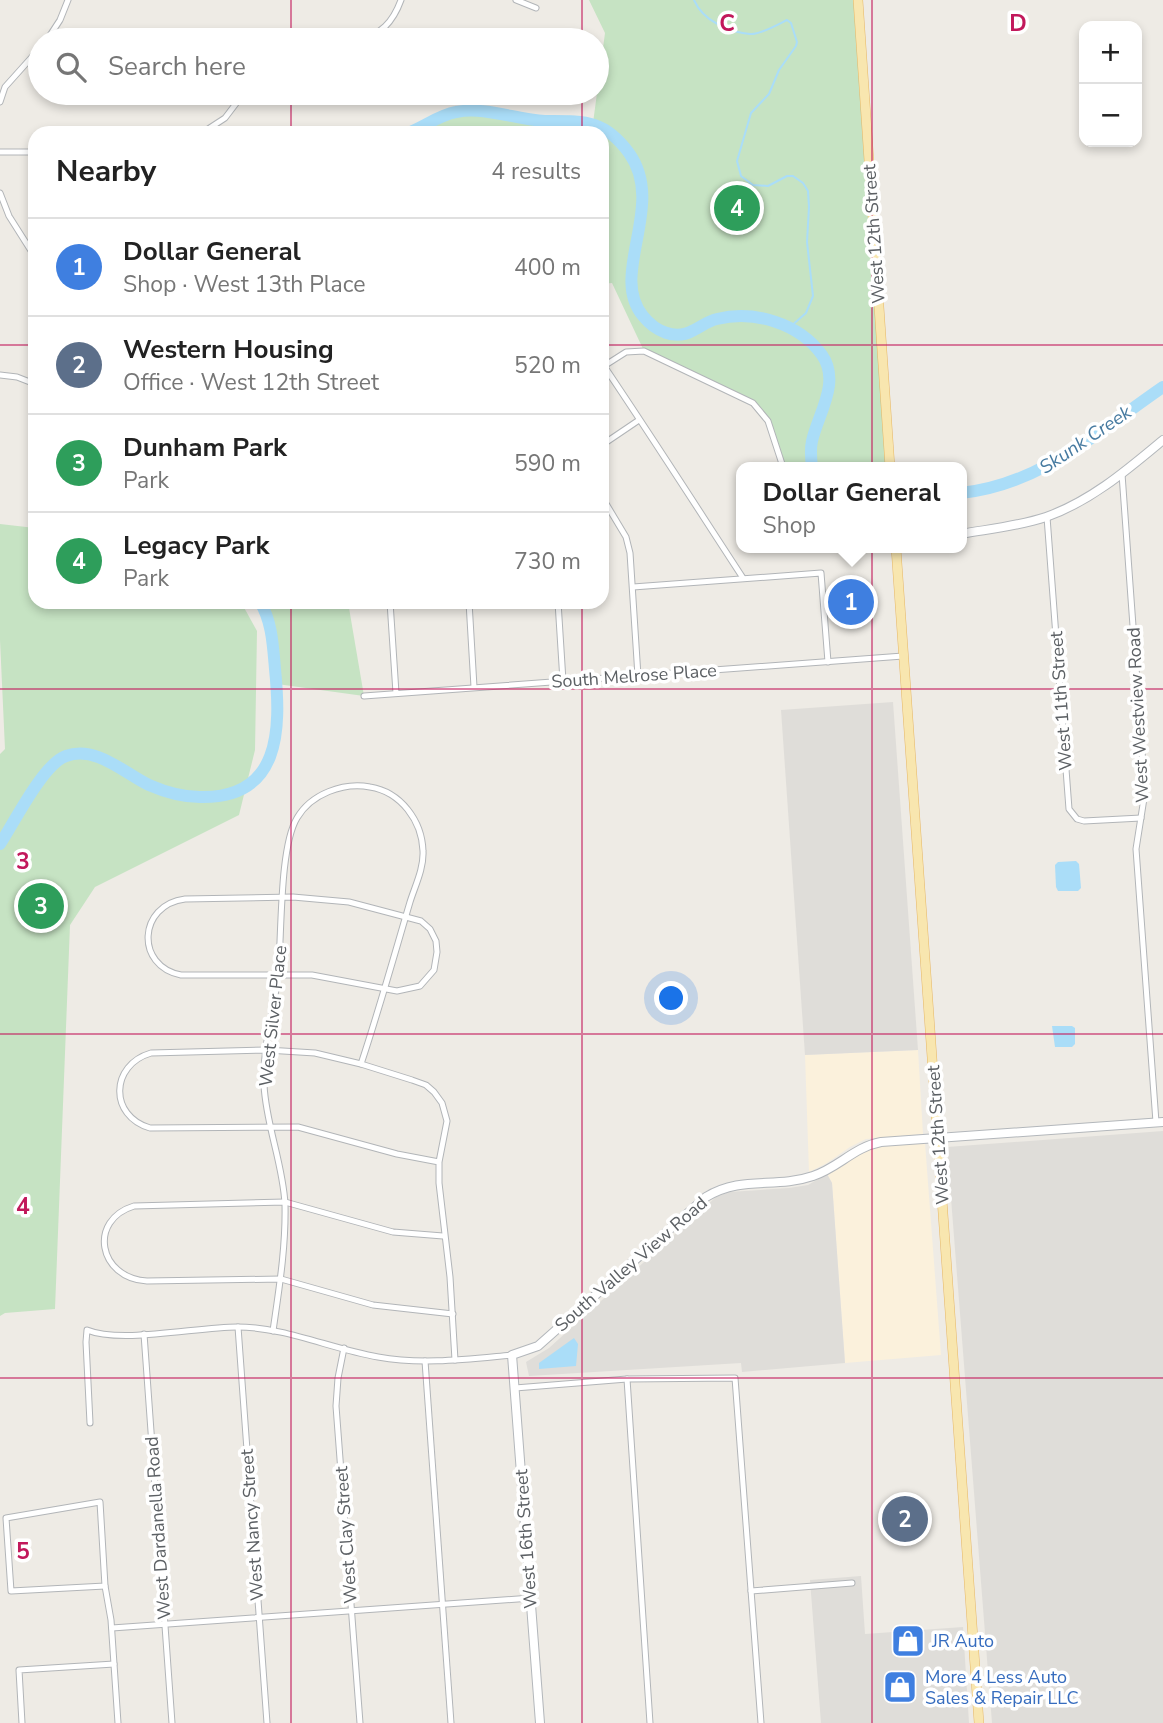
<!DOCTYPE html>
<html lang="en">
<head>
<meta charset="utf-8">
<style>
  :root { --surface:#fff; --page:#f6f6f6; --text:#222; --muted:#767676; --line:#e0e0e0; --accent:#db3e3e }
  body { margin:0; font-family:"Nunito Sans",sans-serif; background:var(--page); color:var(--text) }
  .controls { position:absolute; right:21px; top:21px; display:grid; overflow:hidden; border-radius:14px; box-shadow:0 4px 10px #0003 }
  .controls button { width:63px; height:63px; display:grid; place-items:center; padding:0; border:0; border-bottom:2px solid var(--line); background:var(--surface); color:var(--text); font:35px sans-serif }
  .you { position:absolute; left:672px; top:999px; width:24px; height:24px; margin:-18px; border:5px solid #fff; border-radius:50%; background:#1a73e8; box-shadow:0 0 0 10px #1a73e833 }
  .badge { display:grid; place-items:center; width:46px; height:46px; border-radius:50%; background:var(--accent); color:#fff; font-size:23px; font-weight:700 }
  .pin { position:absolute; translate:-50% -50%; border:4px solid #fff; box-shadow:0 2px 7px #0006 }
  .popup { position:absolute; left:736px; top:462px; width:231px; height:91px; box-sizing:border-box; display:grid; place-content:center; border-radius:14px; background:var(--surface); filter:drop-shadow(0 2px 5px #0005); font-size:23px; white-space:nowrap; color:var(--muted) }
  .popup b { font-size:26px; color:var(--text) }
  .popup::after { content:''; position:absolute; left:50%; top:100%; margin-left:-14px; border:14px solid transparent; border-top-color:var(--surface) }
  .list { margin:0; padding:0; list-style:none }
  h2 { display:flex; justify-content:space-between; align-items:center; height:91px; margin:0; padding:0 28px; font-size:30px }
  h2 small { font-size:23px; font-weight:400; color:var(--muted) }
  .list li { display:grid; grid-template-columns:46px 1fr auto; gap:21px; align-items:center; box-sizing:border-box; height:98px; padding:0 28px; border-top:2px solid var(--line) }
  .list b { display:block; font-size:26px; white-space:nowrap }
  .list p { margin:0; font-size:23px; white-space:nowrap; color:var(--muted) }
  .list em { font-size:23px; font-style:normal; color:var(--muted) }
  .icon { flex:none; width:38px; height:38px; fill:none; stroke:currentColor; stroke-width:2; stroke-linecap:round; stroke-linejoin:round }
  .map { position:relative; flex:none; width:1163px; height:1723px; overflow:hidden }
  .search { position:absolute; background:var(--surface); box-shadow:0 4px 10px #0003; left:28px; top:28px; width:581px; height:77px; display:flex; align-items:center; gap:18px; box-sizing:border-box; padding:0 24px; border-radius:38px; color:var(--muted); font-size:26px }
  .panel { position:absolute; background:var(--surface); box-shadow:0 4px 10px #0003; left:28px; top:126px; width:581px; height:483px; border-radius:21px }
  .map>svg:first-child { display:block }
  .commercial { fill:#fbf1dc }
  .industrial { fill:#dfddd9 }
  .green { fill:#c6e3c3 }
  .water { fill:#aaddf8 }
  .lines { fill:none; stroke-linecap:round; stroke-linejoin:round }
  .stream { stroke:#aaddf8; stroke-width:2 }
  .river { stroke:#aaddf8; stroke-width:12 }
  .street-casing { stroke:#b2b5b8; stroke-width:7 }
  .secondary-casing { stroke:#b3b7bb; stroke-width:10 }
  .primary-casing { stroke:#e6b766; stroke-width:10 }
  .street { stroke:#fff; stroke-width:5 }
  .secondary { stroke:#fff; stroke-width:8 }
  .primary { stroke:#f8e6af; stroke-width:9 }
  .grid { fill:none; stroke:#c2185b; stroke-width:2; stroke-opacity:0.55 }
  .labels { text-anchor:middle; stroke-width:7; stroke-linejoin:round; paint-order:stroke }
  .street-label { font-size:18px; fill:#5c6064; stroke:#fff }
  .shop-label { font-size:18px; fill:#366cbe; stroke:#fff; text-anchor:start }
  .water-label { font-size:19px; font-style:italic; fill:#467aa0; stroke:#fff }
  .grid-label { font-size:23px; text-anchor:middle; font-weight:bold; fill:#c2185b; stroke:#fff; stroke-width:7; stroke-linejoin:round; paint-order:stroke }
</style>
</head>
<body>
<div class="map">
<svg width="1163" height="1723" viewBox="0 0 1163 1723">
  <rect width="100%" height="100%" fill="#eeebe5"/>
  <g class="commercial">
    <polygon points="918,1050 923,1134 866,1139 850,1147 827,1163 809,1172 805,1055"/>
    <polygon points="925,1143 941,1355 845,1363 832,1183 827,1174 873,1147"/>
  </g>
  <g class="industrial">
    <polygon points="893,702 918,1050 805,1055 781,710"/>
    <polygon points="1163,1131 1163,1723 992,1723 947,1147"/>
    <polygon points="827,1174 832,1183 845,1363 742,1372 741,1363 529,1376 526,1362 549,1348 716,1197 729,1192 789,1188 808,1185"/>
    <polygon points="861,1576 865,1634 963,1627 969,1723 821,1723 810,1580"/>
  </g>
  <g class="green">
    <polygon points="589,0 858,0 890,467 783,467 762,413 737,394 644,351 612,283 602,284 602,133 408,133 456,112 494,114 524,120 593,123 605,33"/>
    <polygon points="0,524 35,528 35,602 241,602 257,631 255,750 239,815 95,887 70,925 55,1309 5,1313 0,1316 0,754 5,749 0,640"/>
    <polygon points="260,602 348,602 364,696 277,684 272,636"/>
  </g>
  <g class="water">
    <polygon points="1076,861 1079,864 1081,888 1078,891 1058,891 1056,887 1055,865 1058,862"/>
    <polygon points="1052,1026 1072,1026 1075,1028 1075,1044 1072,1047 1055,1047"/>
    <polygon points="574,1338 578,1344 576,1366 539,1369 539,1363"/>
  </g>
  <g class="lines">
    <path class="stream" d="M694,0c9,21 35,32 56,34 10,1 29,-10 37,-14l4,3 6,19 -1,4 -17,24 -10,24 -18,19 -14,48 4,15 12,9 15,1 19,-10h6l10,7 5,8 1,16 -2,35 6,54 -7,17 -16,14"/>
    <g class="river">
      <path d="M408,133c16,-6 31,-18 48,-21 29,-6 61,8 89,9 39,0 59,-2 84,32 38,53 -21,121 14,163 12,15 32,25 51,14 8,-4 14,-9 23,-11 37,-9 82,4 105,36 19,27 -4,59 -10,86 -2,9 -1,18 0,26"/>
      <path d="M961,493c80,-8 139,-63 202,-106"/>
      <path d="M0,844c14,-21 43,-80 66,-88 30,-11 58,17 83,29 16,7 34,12 51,12 81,2 81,-68 75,-128 -2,-23 -3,-48 -15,-67"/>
    </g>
    <defs>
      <g id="street">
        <polyline points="516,0 536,8"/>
        <polyline points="47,40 60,20 68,0"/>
        <path d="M358,40c23,-5 35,-18 43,-40"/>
        <polyline points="0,102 5,87 40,48"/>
        <polyline points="202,133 225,118 244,93"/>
        <polyline points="0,152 35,152"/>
        <polyline points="0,193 9,216 35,257"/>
        <path d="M602,363c48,71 94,143 141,215"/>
        <polyline points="604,366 626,352 644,351 753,403 768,421 783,467"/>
        <polyline points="0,375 17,377 35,384"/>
        <polyline points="602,445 639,420"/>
        <polyline points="1122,474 1145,792 1136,849 1156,1122"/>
        <polyline points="602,497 626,537 630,553 638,676"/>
        <polyline points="1047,517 1069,809 1077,819 1084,821 1141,818"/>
        <polyline points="633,587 821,573 828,662"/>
        <polyline points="390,602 396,693"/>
        <polyline points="469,602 474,687"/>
        <polyline points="558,602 563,681"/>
        <polyline points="364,696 903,656"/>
        <path d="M293,897l56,5 72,19 9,8 6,12 1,11 -3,18 -14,16 -23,5 -85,-16h-131c-46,-9 -43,-70 4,-76z"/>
        <path d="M439,1162l-42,-8 -99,-27 -148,1c-41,-12 -40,-63 1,-75l116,-3 48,3 46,11 51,16 14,5 8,7 8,11 5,18 -8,41v21l11,94 5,83"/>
        <path d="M443,1236l-50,-4 -108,-30 -151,4c-46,14 -36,72 13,75l134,-2 92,26 80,9"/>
        <polyline points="238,1327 267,1723"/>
        <path d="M273,1331c6,-42 13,-84 12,-127 -2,-40 -19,-79 -21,-119 -2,-36 10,-74 14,-110 4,-38 1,-127 19,-157 14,-24 46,-36 73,-31 31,5 52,34 53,64 1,17 -8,35 -13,51 -16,54 -31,108 -49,162"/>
        <polyline points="144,1334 172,1723"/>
        <polyline points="344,1348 338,1378 336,1406 360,1723"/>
        <polyline points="425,1361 451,1723"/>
        <polyline points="627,1379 650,1723"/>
        <polyline points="515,1388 627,1379 735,1378 761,1723"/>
        <path d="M90,1423l-4,-81 1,-12c34,14 110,-3 150,-3 48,0 94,22 141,30 44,8 90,2 134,-2"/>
        <polygon points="100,1502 105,1586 11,1591 6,1518"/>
        <polyline points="105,1586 111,1620 118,1723"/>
        <polyline points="751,1591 852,1583"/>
        <polyline points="112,1628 531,1598"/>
        <polyline points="22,1723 19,1670 114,1664"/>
      </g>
      <g id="secondary">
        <path d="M961,534c28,-5 58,-8 85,-17 45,-16 81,-47 117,-77"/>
        <path d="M540,1723l-28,-368 26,-9 168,-149c36,-22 69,-8 107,-21 25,-8 41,-29 68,-34l282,-20"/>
      </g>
      <g id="primary">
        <polyline points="858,0 890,467"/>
        <polyline points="896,548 979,1723"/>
      </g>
    </defs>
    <use href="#street" class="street-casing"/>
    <use href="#secondary" class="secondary-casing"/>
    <use href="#primary" class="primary-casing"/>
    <use href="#street" class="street"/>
    <use href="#secondary" class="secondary"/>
    <use href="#primary" class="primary"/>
  </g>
  <path class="grid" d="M291,0v40M582,0v40M872,0v1723M291,93v40M582,93v40M0,345h35M602,345h561M291,602v1121M582,602v1121M0,689h1163M0,1034h1163M0,1378h1163"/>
  <defs>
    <symbol id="shop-square" viewBox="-11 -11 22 22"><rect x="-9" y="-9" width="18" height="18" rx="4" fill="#3f7fe0" stroke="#fff"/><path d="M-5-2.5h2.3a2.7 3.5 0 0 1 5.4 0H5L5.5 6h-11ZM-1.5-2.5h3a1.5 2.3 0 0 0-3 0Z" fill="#fff"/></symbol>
  </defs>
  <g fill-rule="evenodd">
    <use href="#shop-square" x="889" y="1622" width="38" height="38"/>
    <use href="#shop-square" x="881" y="1668" width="38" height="38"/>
  </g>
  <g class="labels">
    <g class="street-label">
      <text transform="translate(874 234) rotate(-94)" y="6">West 12th Street</text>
      <text transform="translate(634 676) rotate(-4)" y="6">South Melrose Place</text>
      <text transform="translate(1061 701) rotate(-94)" y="6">West 11th Street</text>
      <text transform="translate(1138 715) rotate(-93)" y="6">West Westview Road</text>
      <text transform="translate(273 1016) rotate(-84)" y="6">West Silver Place</text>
      <text transform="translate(938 1135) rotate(-94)" y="6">West 12th Street</text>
      <text transform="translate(631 1264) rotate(-41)" y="6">South Valley View Road</text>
      <text transform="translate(252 1525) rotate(-94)" y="6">West Nancy Street</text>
      <text transform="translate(158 1528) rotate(-94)" y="6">West Dardanella Road</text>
      <text transform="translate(346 1535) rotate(-94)" y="6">West Clay Street</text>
      <text transform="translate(526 1539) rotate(-94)" y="6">West 16th Street</text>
    </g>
    <g class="shop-label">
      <text x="932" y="1647">JR Auto</text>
      <text x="925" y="1683">More 4 Less Auto<tspan x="925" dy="21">Sales &amp; Repair LLC</tspan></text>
    </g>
    <g class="water-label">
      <text transform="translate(1085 439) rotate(-34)" y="7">Skunk Creek</text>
    </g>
  </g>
  <g class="grid-label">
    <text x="727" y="31">C</text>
    <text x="1018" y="31">D</text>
    <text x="23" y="869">3</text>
    <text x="23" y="1214">4</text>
    <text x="23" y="1559">5</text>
  </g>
</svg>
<div class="controls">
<button>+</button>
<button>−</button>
</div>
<div class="you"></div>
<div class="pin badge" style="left:851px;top:602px;background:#3f7fe0">1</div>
<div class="popup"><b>Dollar General</b>Shop</div>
<div class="pin badge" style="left:905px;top:1519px;background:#5c6f8a">2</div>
<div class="pin badge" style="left:41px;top:906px;background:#2e9e5b">3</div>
<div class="pin badge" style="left:737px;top:208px;background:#2e9e5b">4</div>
<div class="search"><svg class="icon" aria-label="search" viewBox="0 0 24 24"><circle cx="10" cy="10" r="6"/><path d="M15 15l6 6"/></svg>Search here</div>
<section class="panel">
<h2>Nearby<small>4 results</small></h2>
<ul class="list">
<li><span class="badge" style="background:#3f7fe0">1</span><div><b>Dollar General</b><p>Shop · West 13th Place</p></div><em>400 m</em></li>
<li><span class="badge" style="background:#5c6f8a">2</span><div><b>Western Housing</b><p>Office · West 12th Street</p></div><em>520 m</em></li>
<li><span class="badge" style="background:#2e9e5b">3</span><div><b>Dunham Park</b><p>Park</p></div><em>590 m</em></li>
<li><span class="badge" style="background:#2e9e5b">4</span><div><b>Legacy Park</b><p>Park</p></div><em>730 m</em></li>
</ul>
</section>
</div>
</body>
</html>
